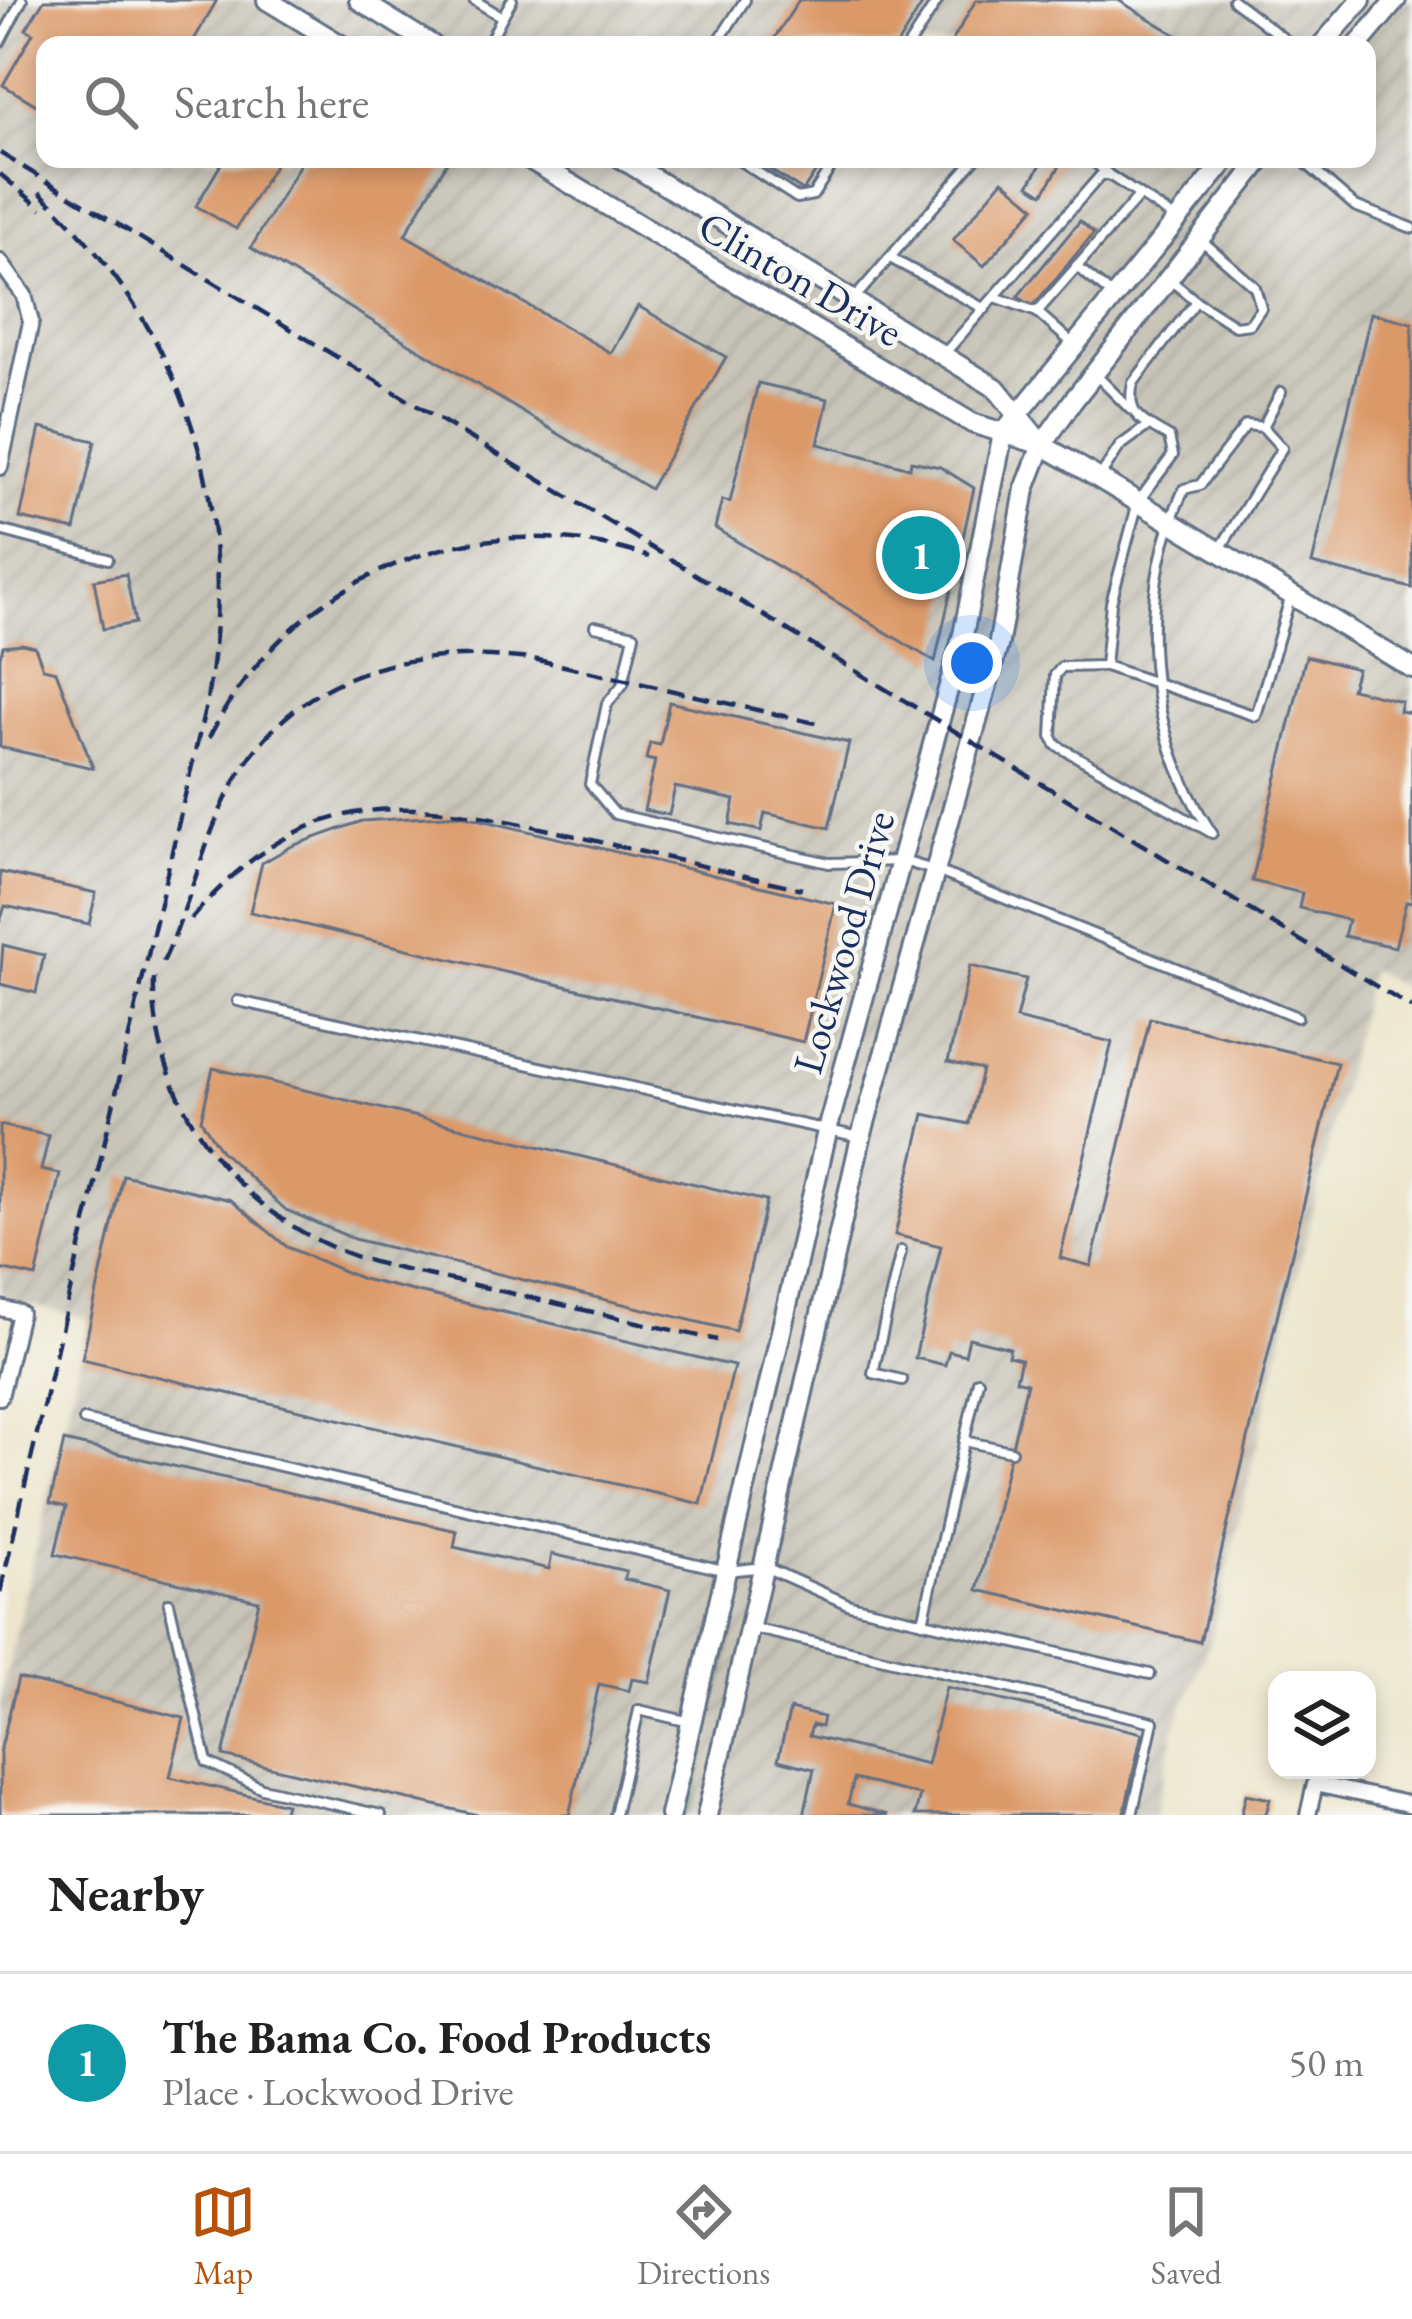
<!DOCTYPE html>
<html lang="en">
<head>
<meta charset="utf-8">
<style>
  :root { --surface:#fff; --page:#f6f6f6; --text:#222; --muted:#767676; --line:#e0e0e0; --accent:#b45309 }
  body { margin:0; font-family:"EB Garamond",serif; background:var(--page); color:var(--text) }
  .controls { position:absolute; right:36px; bottom:36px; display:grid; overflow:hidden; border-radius:24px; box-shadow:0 6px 18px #0003 }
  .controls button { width:108px; height:108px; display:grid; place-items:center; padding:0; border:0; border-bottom:3px solid var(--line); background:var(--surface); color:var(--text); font:60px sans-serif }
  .you { position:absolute; left:972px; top:663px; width:42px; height:42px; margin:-30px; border:9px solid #fff; border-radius:50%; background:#1a73e8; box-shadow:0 0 0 18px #1a73e833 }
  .badge { display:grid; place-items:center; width:78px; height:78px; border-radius:50%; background:var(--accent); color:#fff; font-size:39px; font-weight:700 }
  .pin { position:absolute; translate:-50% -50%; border:6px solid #fff; box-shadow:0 3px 12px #0006 }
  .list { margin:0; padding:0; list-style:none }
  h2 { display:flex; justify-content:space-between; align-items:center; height:156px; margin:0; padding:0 48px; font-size:51px }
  h2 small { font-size:39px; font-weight:400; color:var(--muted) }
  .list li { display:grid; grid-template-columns:78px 1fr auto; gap:36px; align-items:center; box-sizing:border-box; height:180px; padding:0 48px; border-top:3px solid var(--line) }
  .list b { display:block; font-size:45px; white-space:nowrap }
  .list p { margin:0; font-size:39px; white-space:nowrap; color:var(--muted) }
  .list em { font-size:39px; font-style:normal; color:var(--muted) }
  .icon { flex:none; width:66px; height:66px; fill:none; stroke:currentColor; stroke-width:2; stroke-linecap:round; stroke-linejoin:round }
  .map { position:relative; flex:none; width:1412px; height:1815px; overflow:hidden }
  .search { position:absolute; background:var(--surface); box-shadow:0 6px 18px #0003; left:36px; right:36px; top:36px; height:132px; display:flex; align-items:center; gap:30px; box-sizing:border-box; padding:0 42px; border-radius:24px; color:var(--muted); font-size:45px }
  .sheet { height:336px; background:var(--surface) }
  nav { display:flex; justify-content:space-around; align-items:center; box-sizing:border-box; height:168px; border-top:3px solid var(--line); background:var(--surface); font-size:33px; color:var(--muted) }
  nav a { display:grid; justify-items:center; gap:6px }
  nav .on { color:var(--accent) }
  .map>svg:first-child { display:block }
  .industrial { fill:url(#industrial-furrows); fill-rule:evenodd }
  .grass { fill:url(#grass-dots); stroke:#5e7e6d; stroke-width:3 }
  .building { fill:#dc9968 }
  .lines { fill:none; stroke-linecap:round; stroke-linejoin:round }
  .lane-casing { stroke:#646f84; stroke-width:14 }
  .street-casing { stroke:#646f84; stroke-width:20 }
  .secondary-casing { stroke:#646f84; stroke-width:24 }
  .lane { stroke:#fff; stroke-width:8 }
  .street { stroke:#fff; stroke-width:14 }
  .secondary { stroke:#fff; stroke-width:18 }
  .rail { stroke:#1b2f5e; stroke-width:4.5; stroke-dasharray:18 9; stroke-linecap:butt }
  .labels { text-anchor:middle; stroke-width:9; stroke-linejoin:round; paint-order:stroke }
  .street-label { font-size:42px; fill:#1b2f5e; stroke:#f6f6f2 }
</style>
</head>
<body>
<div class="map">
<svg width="1412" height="1815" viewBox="0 0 1412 1815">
  <defs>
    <pattern id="industrial-furrows" width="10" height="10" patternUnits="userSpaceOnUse" patternTransform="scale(3)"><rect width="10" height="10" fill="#c8c4b8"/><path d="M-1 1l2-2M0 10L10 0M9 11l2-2" fill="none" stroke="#aba9a1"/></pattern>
    <pattern id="grass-dots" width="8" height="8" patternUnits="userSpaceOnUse" patternTransform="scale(3)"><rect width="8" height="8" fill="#a1ce7c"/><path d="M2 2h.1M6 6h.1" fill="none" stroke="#8ab16e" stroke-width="1.8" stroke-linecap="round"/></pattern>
  </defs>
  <rect width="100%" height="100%" fill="#f6f6f2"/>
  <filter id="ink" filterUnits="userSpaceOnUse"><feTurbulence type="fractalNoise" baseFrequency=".00833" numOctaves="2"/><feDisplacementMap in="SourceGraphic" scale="24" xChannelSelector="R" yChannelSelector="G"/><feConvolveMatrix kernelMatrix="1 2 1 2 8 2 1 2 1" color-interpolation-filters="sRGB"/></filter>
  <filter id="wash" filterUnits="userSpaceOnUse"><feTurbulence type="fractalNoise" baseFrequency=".004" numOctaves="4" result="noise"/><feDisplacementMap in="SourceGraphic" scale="48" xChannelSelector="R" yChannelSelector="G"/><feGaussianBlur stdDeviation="2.7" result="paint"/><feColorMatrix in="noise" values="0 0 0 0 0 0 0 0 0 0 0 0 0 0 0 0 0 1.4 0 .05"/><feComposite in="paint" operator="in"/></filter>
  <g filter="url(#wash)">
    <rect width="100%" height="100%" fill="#ede6cc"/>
    <path class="industrial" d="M0,0h1412v993l-42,-24 -160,672 -35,86 -20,88h-1155v-113l89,-383 -89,-21zM45,45h1322v114h-1322z"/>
    <g class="grass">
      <polygon points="739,1586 724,1671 711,1711 710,1693"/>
      <polygon points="703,1746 695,1798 685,1815 690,1775"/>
    </g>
    <g id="blocks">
      <g class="building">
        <polygon points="44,0 217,0 191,45 45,45 45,110 3,85 33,33 26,29"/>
        <polygon points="799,0 925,0 897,45 770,45"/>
        <polygon points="976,0 1118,0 1193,45 955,45 951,43"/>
        <polygon points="224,159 278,159 236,229 196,206"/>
        <polygon points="303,159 442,159 447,162 405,235 611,353 638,306 726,357 650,489 251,248"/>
        <polygon points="753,159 824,159 803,191"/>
        <polygon points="1044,159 1064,159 1043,194 1029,185"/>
        <polygon points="1003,180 1035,207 984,266 953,240"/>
        <polygon points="1080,221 1094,233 1032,307 1018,296"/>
        <polygon points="1371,313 1412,323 1412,588 1312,564"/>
        <polygon points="758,383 828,399 818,444 910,468 911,461 940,467 974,488 935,662 715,528 722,500 730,502"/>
        <polygon points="40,428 95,441 75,530 20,518"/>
        <polygon points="126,574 135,623 103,629 94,580"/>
        <polygon points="22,644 35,647 43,668 56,671 93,768 0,747 0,657 3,646"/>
        <polygon points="1306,656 1357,669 1351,689 1401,701 1399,711 1412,713 1412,903 1406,902 1395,947 1344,936 1348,920 1299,908 1302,893 1252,881"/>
        <polygon points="669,702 849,743 829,828 765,813 761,831 730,824 735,800 675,787 669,815 644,810 655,761 646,759 650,743 660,745"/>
        <polygon points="460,815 836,904 803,1042 250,912 262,863 292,846 362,821"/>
        <polygon points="0,872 96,893 89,924 5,906 0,921"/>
        <polygon points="3,945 44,955 36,993 0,984"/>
        <polygon points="970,966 1026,979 1016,1019 1112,1042 1060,1258 1091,1266 1150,1018 1337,1063 1200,1642 978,1590 1027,1383 1016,1380 1021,1359 1008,1356 1010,1348 969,1338 965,1355 949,1351 945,1365 915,1358 941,1246 895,1235 924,1114 969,1124 982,1070 948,1062"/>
        <polygon points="213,1068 766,1201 735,1331 354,1239 286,1210 221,1151 201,1120"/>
        <polygon points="0,1125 49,1136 41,1170 60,1174 36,1277 0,1269"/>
        <polygon points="123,1175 231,1200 287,1247 362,1279 734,1366 701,1504 82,1359"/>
        <polygon points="64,1441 457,1531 454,1547 549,1569 552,1554 626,1571 624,1579 670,1590 649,1682 632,1679 629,1691 599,1684 569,1815 478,1815 223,1756 259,1601 55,1554 66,1507 50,1503"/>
        <polygon points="18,1678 184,1718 170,1777 286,1804 283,1815 0,1815 0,1752"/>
        <polygon points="946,1687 1142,1733 1124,1815 915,1815 920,1795 854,1779 848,1804 888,1815 804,1815 814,1769 778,1760 790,1709 823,1717 821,1727 812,1725 809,1736 927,1764"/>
        <polygon points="1246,1794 1270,1799 1266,1814 1241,1815"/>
      </g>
    </g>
  </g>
  <g filter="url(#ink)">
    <use href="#blocks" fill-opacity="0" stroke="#646f84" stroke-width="3"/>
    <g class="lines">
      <defs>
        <g id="lane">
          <polyline points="474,0 502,17 488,45"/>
          <polyline points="1233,0 1292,45"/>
          <polyline points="502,17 512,0"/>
          <polyline points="0,42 22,0"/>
          <polyline points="716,45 745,0"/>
          <polyline points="909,45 938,0"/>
          <polyline points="737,159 797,198 813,195 836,159"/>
          <polyline points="1091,159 1108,174"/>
          <polyline points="1301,159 1355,206 1412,228"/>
          <polyline points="890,258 985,309"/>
          <polyline points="1076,266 1112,295"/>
          <path d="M1169,279l27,22 -63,82c-8,34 11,39 36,54l4,18 -35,47 -27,101 -6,63 -43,1 -7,8 -3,62 4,8 156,88"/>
          <polyline points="995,297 1037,312 1072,343"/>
          <polyline points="854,299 975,159"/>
          <polyline points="1196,301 1235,326 1250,324 1261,308 1255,287 1200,239"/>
          <polyline points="1037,312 1138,197"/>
          <polyline points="944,354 1101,175 1109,175 1176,219"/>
          <polyline points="1095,374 1130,409"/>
          <polyline points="1263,427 1281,392"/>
          <polyline points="1099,478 1120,446 1146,427"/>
          <polyline points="0,530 108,559"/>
          <polyline points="595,626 634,635 623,684 607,704 590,784 615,814 829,863 903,861 937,871 1297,1017"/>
          <polyline points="1105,666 1256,716 1291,595"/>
          <path d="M1211,832c-66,-100 -77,-234 -27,-343l16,-4 46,-60 17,2 19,21 -62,101"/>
          <polyline points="238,1001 860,1137"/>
          <polyline points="901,1251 873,1373 902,1380"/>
          <polyline points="84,1420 727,1571 765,1567 850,1605 1150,1674"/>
          <polyline points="964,1441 1011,1451"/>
          <polyline points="169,1603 207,1762 262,1788 381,1815"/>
          <polyline points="923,1622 978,1381"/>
          <polyline points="752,1628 1153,1722 1132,1815"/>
          <polyline points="615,1815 639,1710 690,1722"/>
        </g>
        <g id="street">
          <polyline points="0,262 24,295 31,322 0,467"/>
          <polyline points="0,1308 20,1313 0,1397"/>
          <polyline points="1308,1815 1315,1784 1412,1805"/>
        </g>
        <g id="secondary">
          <polyline points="267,0 341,45"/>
          <polyline points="359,0 432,45"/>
          <polyline points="1322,45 1361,0"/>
          <polyline points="1358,45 1396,0"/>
          <polyline points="529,159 972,423 1042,445 1070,461 1412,668"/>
          <polyline points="622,159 996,388 1042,445"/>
          <polyline points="670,1815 828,1127 963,635 1003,433 1227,159"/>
          <polyline points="707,1815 861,1137 999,642 1025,489 1042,445 1072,402 1262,159"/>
        </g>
      </defs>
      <use href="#lane" class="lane-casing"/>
      <use href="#street" class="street-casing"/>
      <use href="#secondary" class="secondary-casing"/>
      <use href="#lane" class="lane"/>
      <use href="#street" class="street"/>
      <use href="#secondary" class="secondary"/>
      <g class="rail">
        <polyline points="0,153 1412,1008"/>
        <polyline points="0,174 42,209"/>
        <path d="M209,738c81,-163 268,-239 440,-181"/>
        <path d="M191,919c120,-141 226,-120 389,-82 74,18 148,35 222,52"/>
        <path d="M163,962c30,-62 43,-138 81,-196 67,-103 182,-120 294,-106l281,64"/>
        <path d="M154,978c-4,114 74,224 178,269 44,20 95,27 142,38 81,18 162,37 243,55"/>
        <path d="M0,1593l206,-888c37,-203 -21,-379 -173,-519"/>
      </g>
    </g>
  </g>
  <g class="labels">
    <g class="street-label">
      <text transform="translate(801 278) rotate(30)" y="15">Clinton Drive</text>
      <text transform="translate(843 942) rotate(-74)" y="15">Lockwood Drive</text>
    </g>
  </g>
</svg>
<div class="controls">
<button><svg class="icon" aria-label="layers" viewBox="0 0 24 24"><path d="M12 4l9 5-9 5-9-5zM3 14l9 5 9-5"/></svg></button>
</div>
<div class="you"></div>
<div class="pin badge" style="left:921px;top:555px;background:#0f9aa8">1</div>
<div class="search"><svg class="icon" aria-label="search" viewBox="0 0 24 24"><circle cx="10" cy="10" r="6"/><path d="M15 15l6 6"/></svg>Search here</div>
</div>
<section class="sheet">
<h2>Nearby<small></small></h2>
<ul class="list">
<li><span class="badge" style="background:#0f9aa8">1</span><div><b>The Bama Co. Food Products</b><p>Place · Lockwood Drive</p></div><em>50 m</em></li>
</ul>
</section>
<nav>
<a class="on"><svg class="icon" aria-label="map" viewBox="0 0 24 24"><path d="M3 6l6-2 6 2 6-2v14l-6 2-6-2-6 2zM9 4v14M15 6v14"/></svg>Map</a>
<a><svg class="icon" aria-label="directions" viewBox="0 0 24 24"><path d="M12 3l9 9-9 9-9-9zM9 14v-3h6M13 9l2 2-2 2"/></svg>Directions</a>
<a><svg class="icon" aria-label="saved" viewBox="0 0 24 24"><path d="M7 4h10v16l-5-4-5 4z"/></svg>Saved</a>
</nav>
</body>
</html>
